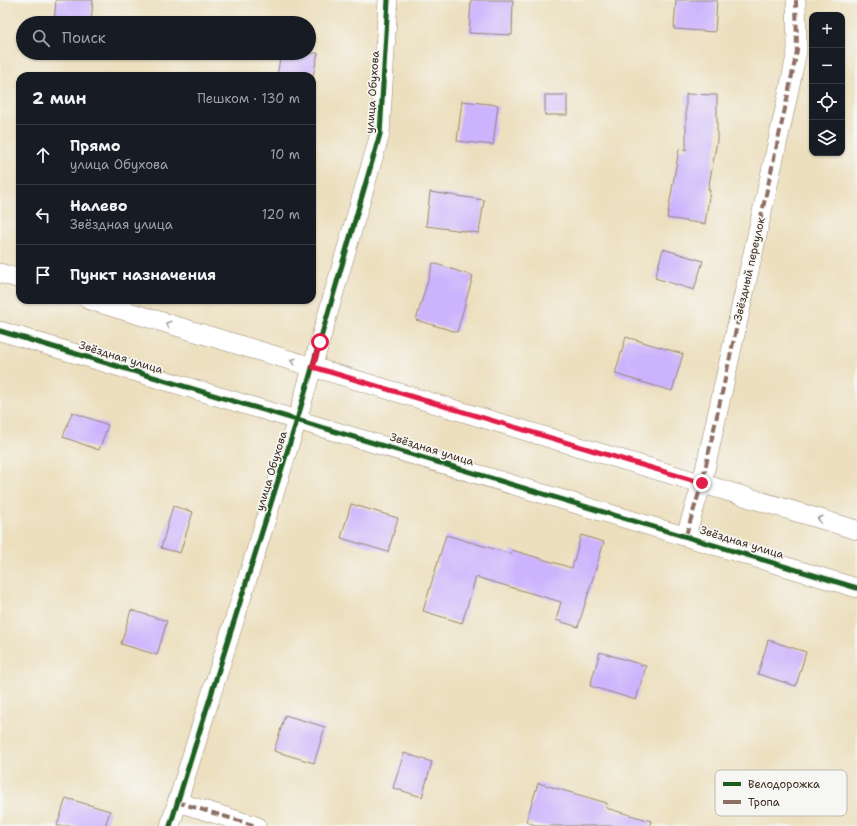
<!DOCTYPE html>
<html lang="ru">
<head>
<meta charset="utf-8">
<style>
  :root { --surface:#171b24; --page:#20242c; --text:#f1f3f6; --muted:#9ea1a6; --line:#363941 }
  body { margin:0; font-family:"Shantell Sans",sans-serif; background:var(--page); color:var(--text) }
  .controls { position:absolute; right:12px; top:12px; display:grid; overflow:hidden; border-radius:8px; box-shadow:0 1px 3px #0004 }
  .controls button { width:36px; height:36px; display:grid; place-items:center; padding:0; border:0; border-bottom:1px solid var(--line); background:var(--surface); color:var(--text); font:20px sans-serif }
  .stop { position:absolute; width:12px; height:12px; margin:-9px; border:3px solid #e11d48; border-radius:50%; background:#fff }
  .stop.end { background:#e11d48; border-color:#fff; box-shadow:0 1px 4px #0008 }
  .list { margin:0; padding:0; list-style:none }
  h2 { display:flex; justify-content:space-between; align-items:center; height:52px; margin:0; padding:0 16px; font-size:17px }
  h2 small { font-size:13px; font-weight:400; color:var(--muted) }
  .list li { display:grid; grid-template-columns:26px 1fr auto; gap:12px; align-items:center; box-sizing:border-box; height:60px; padding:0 16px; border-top:1px solid var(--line) }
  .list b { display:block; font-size:15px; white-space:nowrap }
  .list p { margin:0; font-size:13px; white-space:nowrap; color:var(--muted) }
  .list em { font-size:13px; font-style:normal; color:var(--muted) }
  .icon { flex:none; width:22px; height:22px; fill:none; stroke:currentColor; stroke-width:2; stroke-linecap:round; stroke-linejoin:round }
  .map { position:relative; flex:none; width:857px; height:826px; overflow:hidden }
  .search { position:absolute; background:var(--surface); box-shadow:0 1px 3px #0004; left:16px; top:16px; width:300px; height:44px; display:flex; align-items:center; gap:10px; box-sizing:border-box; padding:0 14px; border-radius:22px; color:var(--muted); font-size:15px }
  .panel { position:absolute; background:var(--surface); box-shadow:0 1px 3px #0004; left:16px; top:72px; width:300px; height:232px; border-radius:12px }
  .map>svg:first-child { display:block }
  .building { fill:#ccb3fd }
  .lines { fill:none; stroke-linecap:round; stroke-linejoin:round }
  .street-casing { stroke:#94846e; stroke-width:20 }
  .street { stroke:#fff; stroke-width:19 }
  .quiet { stroke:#8d6e63; stroke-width:4; stroke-dasharray:8 4; stroke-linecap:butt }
  .cycleway-casing { stroke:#f6f6f2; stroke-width:8 }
  .cycleway { stroke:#1b5e20; stroke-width:5 }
  .oneway { stroke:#a79f9a }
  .route { stroke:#e11d48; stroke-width:5 }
  .labels { text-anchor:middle; stroke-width:3.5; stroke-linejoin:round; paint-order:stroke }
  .street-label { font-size:11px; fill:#3b2a1e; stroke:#f6f6f2 }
  .key { fill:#f6f6f2; stroke:#beb9b2; stroke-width:1 }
  .key-label { font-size:11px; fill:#3b2a1e }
</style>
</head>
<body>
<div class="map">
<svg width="857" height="826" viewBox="0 0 857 826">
  <rect width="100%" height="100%" fill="#f6f6f2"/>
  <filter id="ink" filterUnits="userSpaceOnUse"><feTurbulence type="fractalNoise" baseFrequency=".025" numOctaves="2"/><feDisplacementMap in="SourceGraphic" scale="8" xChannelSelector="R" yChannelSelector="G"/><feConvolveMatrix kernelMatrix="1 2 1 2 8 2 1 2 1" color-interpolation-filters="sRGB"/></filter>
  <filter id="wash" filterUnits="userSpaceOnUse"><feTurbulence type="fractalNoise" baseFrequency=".012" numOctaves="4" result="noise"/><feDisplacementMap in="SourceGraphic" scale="16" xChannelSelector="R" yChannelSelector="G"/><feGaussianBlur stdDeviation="0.9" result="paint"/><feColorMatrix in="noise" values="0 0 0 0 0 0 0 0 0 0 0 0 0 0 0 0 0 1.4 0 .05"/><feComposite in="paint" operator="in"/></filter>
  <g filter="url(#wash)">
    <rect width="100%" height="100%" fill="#ecdfbe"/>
    <g id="blocks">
      <g class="building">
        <polygon points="56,0 93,0 91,23 54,23"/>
        <polygon points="471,0 513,0 512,35 469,33"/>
        <polygon points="676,0 717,0 715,32 674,29"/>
        <polygon points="281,53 318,53 313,76 277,76"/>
        <polygon points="686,94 717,95 717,141 708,190 710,190 705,224 667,218 679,149 686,150"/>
        <rect x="545" y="95" width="22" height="20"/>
        <polygon points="462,101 498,105 493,145 457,141"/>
        <polygon points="430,192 484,200 479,233 426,226"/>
        <polygon points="663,249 703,261 694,290 655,278"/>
        <polygon points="433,263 473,276 457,332 416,320"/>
        <polygon points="626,337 683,354 672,391 615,374"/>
        <polygon points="72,412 108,425 99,450 63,437"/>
        <polygon points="351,504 398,518 388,552 341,538"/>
        <polygon points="173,506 193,512 180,553 161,548"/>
        <polygon points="446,535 511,554 512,550 572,568 581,535 604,542 578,627 556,620 561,602 476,577 462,623 423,611"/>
        <polygon points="131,610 167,621 157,655 121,644"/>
        <polygon points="768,640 806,652 796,686 758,674"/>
        <polygon points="600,652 646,666 636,700 590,686"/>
        <polygon points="285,715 325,727 314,763 274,751"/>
        <polygon points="404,753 432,762 422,797 393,788"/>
        <polygon points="538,783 607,803 606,808 651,821 650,826 539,826 526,822"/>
        <polygon points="66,798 110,811 105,826 57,826"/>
      </g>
    </g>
  </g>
  <g filter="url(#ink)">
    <use href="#blocks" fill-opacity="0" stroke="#94846e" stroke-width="1"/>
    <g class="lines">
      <defs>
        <g id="street">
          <polyline points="0,273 20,279"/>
          <polyline points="89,300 857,530"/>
          <polyline points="0,331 857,588"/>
          <polyline points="686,535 702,483 786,104 797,51 796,0"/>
          <polyline points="177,802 256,826"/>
          <polyline points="170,826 297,420 380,134 388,0"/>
        </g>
      </defs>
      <use href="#street" class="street-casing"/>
      <use href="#street" class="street"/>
      <g class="quiet">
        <polyline points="686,535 702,483 786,104 797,51 796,0"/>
        <polyline points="177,802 256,826"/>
      </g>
      <defs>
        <g id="cycleway">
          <polyline points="0,331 857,588"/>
          <polyline points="170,826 297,420 380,134 388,0"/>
        </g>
      </defs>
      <use href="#cycleway" class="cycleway-casing"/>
      <use href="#cycleway" class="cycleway"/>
    </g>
    <defs><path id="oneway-chevron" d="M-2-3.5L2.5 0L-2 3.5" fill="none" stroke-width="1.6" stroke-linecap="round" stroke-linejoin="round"/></defs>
    <g class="oneway">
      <use href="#oneway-chevron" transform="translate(168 324) rotate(-163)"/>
      <use href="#oneway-chevron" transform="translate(293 361) rotate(-163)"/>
      <use href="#oneway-chevron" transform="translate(820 519) rotate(-163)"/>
    </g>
  </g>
  <g class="lines" filter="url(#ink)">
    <polyline class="route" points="320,342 313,367 702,483"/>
  </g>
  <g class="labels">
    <g class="street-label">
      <text transform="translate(372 92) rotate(-86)" y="4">улица Обухова</text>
      <text transform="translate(749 269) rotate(-77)" y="4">Звёздный переулок</text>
      <text transform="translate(121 357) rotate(17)" y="4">Звёздная улица</text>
      <text transform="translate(432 449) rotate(17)" y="4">Звёздная улица</text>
      <text transform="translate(271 471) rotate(-73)" y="4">улица Обухова</text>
      <text transform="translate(742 542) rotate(17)" y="4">Звёздная улица</text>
    </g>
  </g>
  <rect x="715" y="770" width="132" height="46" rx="6" class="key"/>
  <rect x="723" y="782" width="18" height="4" fill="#1b5e20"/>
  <rect x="723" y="800" width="18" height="4" fill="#8d6e63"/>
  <g class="key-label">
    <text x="748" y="788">Велодорожка</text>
    <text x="748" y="806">Тропа</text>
  </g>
</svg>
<div class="controls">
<button>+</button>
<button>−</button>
<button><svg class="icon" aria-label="locate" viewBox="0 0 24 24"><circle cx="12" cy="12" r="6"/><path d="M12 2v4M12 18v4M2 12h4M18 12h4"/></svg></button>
<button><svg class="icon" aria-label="layers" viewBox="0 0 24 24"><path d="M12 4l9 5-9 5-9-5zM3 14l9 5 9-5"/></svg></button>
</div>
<div class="stop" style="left:320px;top:342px"></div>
<div class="stop end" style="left:702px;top:483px"></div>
<div class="search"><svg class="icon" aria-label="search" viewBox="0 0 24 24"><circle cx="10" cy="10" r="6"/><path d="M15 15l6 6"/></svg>Поиск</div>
<section class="panel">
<h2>2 мин<small>Пешком · 130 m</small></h2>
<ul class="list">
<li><svg class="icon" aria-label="ahead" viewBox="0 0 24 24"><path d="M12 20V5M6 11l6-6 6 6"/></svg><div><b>Прямо</b><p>улица Обухова</p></div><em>10 m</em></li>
<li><svg class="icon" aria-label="left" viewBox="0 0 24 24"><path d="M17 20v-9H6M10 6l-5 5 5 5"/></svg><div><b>Налево</b><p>Звёздная улица</p></div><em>120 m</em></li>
<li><svg class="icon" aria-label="arrive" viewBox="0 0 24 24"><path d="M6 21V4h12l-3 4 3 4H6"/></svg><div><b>Пункт назначения</b></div></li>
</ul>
</section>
</div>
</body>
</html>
